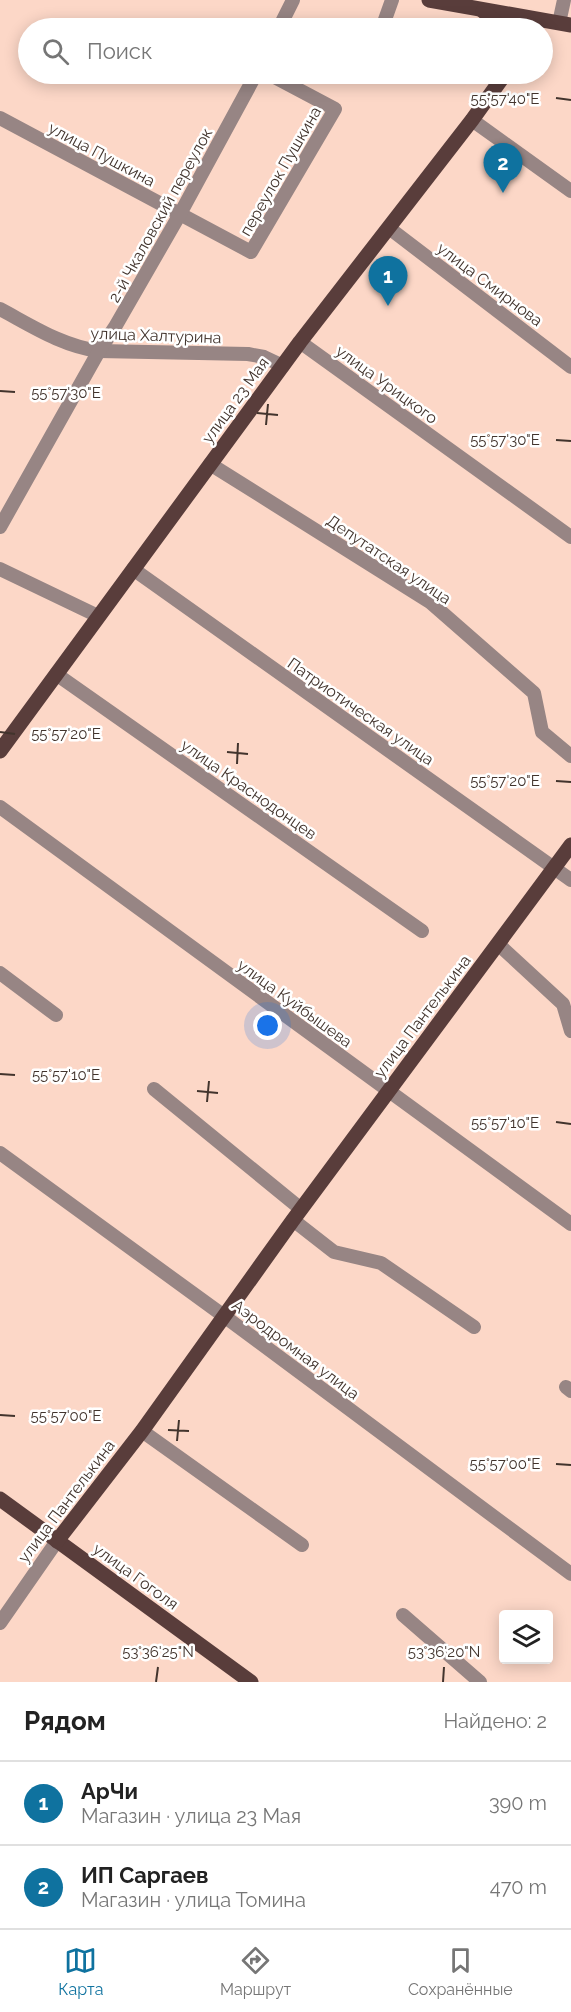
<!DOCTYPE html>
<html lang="ru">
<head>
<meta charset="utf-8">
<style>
  :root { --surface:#fff; --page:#f6f6f6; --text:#222; --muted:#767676; --line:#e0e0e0; --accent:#0f729f }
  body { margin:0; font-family:Raleway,sans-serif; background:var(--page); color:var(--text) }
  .controls { position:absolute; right:18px; bottom:18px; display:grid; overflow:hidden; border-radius:6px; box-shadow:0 3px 15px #0003 }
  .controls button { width:54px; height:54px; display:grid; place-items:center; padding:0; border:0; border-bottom:2px solid var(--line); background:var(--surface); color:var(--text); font:30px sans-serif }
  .you { position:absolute; left:268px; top:1026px; width:21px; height:21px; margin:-15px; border:4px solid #fff; border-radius:50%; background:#1a73e8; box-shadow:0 0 0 9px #1a73e833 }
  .badge { display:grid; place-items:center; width:39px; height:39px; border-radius:50%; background:var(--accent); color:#fff; font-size:20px; font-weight:700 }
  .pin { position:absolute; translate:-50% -50px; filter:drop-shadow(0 2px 3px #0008) }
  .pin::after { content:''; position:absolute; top:32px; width:21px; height:18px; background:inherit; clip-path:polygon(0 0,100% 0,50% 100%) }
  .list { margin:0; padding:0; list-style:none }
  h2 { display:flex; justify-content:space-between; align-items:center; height:78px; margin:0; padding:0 24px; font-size:26px }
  h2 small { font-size:20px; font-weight:400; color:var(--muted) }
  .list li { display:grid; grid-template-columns:39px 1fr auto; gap:18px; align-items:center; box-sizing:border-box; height:84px; padding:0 24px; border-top:2px solid var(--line) }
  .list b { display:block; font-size:22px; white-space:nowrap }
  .list p { margin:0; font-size:20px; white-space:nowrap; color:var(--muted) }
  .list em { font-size:20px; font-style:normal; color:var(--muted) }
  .icon { flex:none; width:33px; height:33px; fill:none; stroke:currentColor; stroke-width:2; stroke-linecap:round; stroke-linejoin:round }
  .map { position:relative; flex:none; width:571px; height:1682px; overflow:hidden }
  .search { position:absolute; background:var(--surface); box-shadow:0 3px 15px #0003; left:18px; right:18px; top:18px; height:66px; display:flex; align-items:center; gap:15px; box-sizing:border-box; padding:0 21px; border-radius:33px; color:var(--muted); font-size:22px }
  .sheet { height:246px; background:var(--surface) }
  nav { display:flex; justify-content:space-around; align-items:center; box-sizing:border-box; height:84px; border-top:2px solid var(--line); background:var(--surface); font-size:16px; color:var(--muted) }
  nav a { display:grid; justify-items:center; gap:3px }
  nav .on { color:var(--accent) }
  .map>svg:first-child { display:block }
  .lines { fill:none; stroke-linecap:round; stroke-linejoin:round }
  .minor { stroke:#978584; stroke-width:14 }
  .major { stroke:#593d3b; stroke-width:15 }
  .ticks { fill:none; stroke:#42342d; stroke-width:2 }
  .labels { text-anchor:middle; stroke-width:5; stroke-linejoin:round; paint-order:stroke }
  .street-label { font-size:16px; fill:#42342d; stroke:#fff }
  .ticks-label { font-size:15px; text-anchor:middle; fill:#42342d; stroke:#fff; stroke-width:5; stroke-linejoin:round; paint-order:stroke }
</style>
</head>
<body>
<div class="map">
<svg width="571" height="1682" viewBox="0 0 571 1682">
  <rect width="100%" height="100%" fill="#fcd7c7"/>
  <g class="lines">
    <g class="minor">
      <polyline points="559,23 564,0"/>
      <polyline points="279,28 293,0"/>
      <polyline points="382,28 392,0"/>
      <polyline points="0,118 251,252 335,109 269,74"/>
      <polyline points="472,120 571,191"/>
      <polyline points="389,228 571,367"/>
      <path d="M0,309c32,17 62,37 99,42l149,3 16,3 19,9"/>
      <polyline points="300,342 571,537"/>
      <polyline points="210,464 430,602 534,693 542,732 571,756"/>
      <polyline points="0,527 99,351 115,327 180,214 256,74"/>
      <polyline points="0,569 98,616"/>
      <polyline points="133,569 571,880"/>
      <polyline points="56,674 422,931"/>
      <polyline points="0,807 571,1224"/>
      <polyline points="498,944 563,1004 571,1031"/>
      <polyline points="0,973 56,1015"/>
      <polyline points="154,1089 301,1209"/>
      <polyline points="0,1153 224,1316 571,1574"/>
      <polyline points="293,1220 334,1252 381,1263 474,1327"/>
      <polyline points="566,1387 571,1391"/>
      <polyline points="142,1431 302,1545"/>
      <polyline points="403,1615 480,1682"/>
      <polyline points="0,1623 57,1541"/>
    </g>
    <g class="major">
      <polyline points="429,0 571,25"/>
      <polyline points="483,11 495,21 500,28"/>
      <polyline points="0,751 300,342 472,120 505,74"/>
      <polyline points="0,1499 251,1682"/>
      <polyline points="57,1541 142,1431 293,1220 571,845"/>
    </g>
  </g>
  <path class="ticks" d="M556,98l15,2M0,391l15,1M257,413l21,2M266,425l2,-21M556,440l15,1M0,732l15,2M227,752l21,2M237,764l1,-21M556,781l15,1M0,1074l15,1M197,1091l21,2M207,1102l2,-21M556,1122l15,2M0,1415l15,1M168,1430l21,1M177,1441l2,-21M556,1464l15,1M156,1682l2,-15M443,1682l1,-15"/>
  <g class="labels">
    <g class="street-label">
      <text transform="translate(102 154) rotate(28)" y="6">улица Пушкина</text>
      <text transform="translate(280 171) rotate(-60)" y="6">переулок Пушкина</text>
      <text transform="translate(160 215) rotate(-61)" y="6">2-й Чкаловский переулок</text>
      <text transform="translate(490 284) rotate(37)" y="6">улица Смирнова</text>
      <text transform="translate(156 335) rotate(2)" y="6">улица Халтурина</text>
      <text transform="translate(387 384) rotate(36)" y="6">улица Урицкого</text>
      <text transform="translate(235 400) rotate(-54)" y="6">улица 23 Мая</text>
      <text transform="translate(389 559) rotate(34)" y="6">Депутатская улица</text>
      <text transform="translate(361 711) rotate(35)" y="6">Патриотическая улица</text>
      <text transform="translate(249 789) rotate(35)" y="6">улица Краснодонцев</text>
      <text transform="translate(295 1003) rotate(36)" y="6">улица Куйбышева</text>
      <text transform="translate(422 1016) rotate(-53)" y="6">улица Пантелькина</text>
      <text transform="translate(296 1349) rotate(37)" y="6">Аэродромная улица</text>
      <text transform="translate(66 1501) rotate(-53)" y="6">улица Пантелькина</text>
      <text transform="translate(136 1576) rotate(36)" y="6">улица Гоголя</text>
    </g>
  </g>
  <g class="ticks-label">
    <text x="505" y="104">55°57'40"E</text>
    <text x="66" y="398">55°57'30"E</text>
    <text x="505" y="445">55°57'30"E</text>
    <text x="66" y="739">55°57'20"E</text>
    <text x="505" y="786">55°57'20"E</text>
    <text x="66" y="1080">55°57'10"E</text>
    <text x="505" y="1128">55°57'10"E</text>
    <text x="66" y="1421">55°57'00"E</text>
    <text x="505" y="1469">55°57'00"E</text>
    <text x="158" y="1657">53°36'25"N</text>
    <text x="444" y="1657">53°36'20"N</text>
  </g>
</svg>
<div class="controls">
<button><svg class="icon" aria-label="layers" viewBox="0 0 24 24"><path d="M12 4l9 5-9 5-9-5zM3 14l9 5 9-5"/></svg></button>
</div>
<div class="you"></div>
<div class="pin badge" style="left:388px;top:306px">1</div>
<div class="pin badge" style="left:503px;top:193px">2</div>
<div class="search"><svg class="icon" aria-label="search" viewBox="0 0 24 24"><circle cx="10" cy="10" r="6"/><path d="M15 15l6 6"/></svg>Поиск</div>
</div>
<section class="sheet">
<h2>Рядом<small>Найдено: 2</small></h2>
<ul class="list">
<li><span class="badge">1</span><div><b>АрЧи</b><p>Магазин · улица 23 Мая</p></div><em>390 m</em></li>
<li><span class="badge">2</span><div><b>ИП Саргаев</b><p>Магазин · улица Томина</p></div><em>470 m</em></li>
</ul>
</section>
<nav>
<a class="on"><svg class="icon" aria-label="map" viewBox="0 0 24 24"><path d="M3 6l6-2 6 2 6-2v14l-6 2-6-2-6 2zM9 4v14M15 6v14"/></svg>Карта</a>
<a><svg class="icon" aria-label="directions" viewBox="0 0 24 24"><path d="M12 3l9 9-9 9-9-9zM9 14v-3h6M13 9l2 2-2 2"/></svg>Маршрут</a>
<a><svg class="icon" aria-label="saved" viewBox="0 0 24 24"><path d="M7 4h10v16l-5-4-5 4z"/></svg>Сохранённые</a>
</nav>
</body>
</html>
